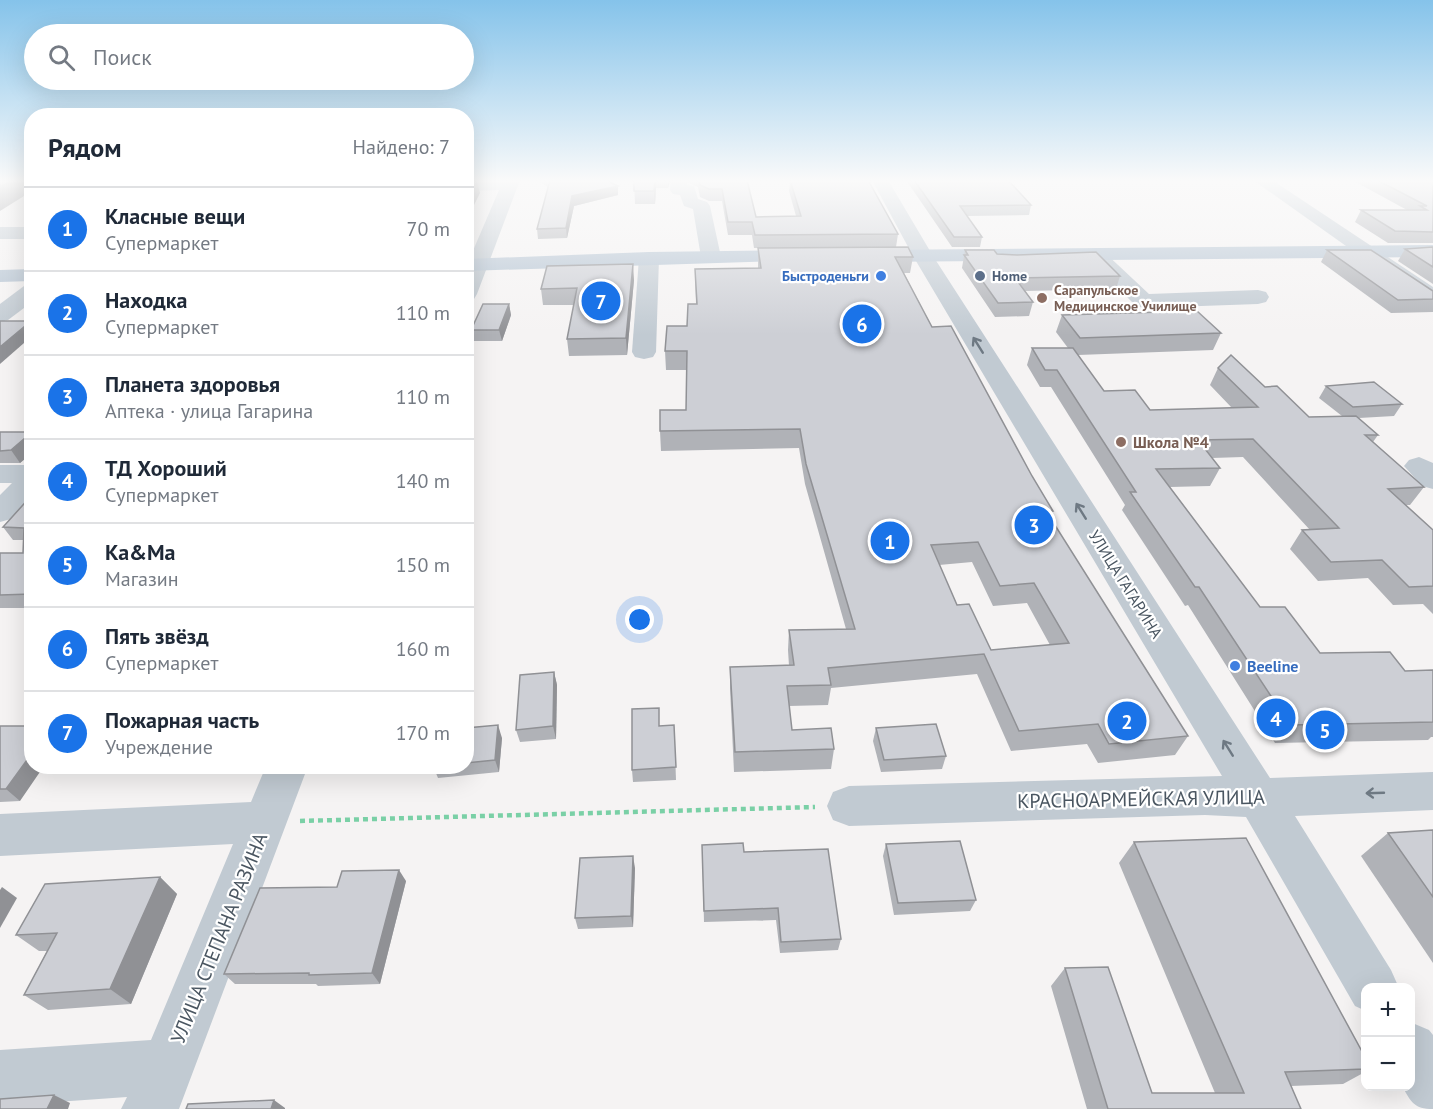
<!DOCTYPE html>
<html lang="ru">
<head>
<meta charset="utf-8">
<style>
  :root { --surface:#fff; --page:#f2f2f3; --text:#1f2937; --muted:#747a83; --line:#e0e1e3; --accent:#1a73e8 }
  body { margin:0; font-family:"PT Sans",sans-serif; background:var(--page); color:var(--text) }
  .controls { position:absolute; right:18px; bottom:18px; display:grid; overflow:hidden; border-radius:12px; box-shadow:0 6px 24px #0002 }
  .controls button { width:54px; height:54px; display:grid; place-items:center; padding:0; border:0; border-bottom:2px solid var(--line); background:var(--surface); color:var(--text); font:30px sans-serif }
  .you { position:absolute; left:640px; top:620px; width:21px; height:21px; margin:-15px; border:4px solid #fff; border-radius:50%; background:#1a73e8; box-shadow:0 0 0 9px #1a73e833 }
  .badge { display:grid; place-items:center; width:39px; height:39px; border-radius:50%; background:var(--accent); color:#fff; font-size:20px; font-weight:700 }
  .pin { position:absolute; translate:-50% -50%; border:3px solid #fff; box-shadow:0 2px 6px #0006 }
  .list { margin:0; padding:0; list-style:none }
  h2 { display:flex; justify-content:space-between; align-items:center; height:78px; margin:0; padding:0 24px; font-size:26px }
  h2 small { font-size:20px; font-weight:400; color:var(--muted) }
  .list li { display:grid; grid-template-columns:39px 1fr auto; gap:18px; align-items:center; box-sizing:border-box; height:84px; padding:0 24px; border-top:2px solid var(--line) }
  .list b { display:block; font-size:22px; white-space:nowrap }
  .list p { margin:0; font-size:20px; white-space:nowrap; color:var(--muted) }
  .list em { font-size:20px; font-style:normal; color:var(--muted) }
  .icon { flex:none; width:33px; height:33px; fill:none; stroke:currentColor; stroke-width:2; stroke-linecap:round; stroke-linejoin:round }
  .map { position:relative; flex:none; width:1433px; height:1109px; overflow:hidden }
  .search { position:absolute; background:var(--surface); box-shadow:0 6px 24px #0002; left:24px; top:24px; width:450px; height:66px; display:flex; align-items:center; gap:15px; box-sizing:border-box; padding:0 21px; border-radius:33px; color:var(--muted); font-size:22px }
  .panel { position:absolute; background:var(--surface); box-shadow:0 6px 24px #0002; left:24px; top:108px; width:450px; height:666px; border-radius:24px }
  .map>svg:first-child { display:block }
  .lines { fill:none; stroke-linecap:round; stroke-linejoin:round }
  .path { stroke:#7ad0a6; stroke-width:4.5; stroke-dasharray:5 4; stroke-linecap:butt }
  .minor { fill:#c1cad2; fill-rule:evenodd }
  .major { fill:#b3c2d1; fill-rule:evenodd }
  .wall { fill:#b0b2b7; fill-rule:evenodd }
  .shaded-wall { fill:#909195 }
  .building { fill:#cdcfd5; stroke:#909195; stroke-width:1.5; fill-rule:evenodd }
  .oneway { stroke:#6e7983 }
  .shop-dot { fill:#3f7fe0; stroke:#fff; stroke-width:2 }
  .service-dot { fill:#5c6f8a; stroke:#fff; stroke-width:2 }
  .education-dot { fill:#8d6e63; stroke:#fff; stroke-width:2 }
  .labels { text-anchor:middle; stroke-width:4.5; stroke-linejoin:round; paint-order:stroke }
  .far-shop-label { font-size:14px; font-weight:bold; fill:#366cbe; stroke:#fff; text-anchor:end }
  .far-service-label { font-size:14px; font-weight:bold; fill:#4e5e75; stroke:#fff; text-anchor:start }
  .far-education-label { font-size:14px; font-weight:bold; fill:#785e54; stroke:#fff; text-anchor:start }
  .education-label { font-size:16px; font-weight:bold; fill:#785e54; stroke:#fff; text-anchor:start }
  .street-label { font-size:16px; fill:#4a5661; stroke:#fff }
  .shop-label { font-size:16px; font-weight:bold; fill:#366cbe; stroke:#fff; text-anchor:start }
  .near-street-label { font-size:20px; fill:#4a5661; stroke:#fff }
</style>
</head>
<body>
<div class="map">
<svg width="1433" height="1109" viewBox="0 0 1433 1109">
  <rect width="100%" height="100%" fill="#f5f3f3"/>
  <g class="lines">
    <polyline class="path" points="300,821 815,807"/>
    <g class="minor">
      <polygon points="520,180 477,294 474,299 466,300 466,267 499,190 466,191 466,181"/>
      <polygon points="671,180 687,180 687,185 694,186 698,199 707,202 710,206 721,257 718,261 704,261 701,257 693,209 684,206 680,195 673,194 670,190"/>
      <polygon points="872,180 888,180 933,256 1270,778 1433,772 1433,810 1295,816 1391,970 1399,988 1366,988 1366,1011 1355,1006 1246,817 1205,815 849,826 833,820 827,806 833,792 849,786 1222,776 913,256"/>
      <polygon points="1253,180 1272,180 1433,287 1433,304 1425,302"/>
      <rect x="0" y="227" width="32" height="12"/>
      <polygon points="1095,248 1102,250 1149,294 1258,290 1266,292 1269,297 1266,302 1258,304 1144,308 1136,306 1088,258 1085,254 1088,250"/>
      <polygon points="649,252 656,254 659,258 656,352 653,357 644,359 635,357 632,352 639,258 642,254"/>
      <polygon points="32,285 32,302 8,320 0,322 0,304 24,286"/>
      <polygon points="1419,457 1433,463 1433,489 1422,486 1404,466 1409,460"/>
      <polygon points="0,465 32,465 32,499 11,519 0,522 0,495 12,483 0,483"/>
      <polygon points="266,766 308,766 179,1109 121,1109 127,1097 0,1106 0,1050 151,1040 233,844 0,856 0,814 251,802"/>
      <path d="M1410,1022l19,8 4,5v74c-19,0 -22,-7 -31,-23h8z"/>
    </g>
    <g class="major">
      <polygon points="1433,245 1433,257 867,262 860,260 857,256 860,252 867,250"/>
      <polygon points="804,250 811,252 814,256 811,260 466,271 466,259 649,252"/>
      <polygon points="32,269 32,281 0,282 0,270"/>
    </g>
  </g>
  <g class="wall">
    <polygon points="537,180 606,180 618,186 618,195 574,206 567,238 538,239 537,229 548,187"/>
    <polygon points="634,180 670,180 668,188 656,188 655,204 635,204"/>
    <polygon points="688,180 747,180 756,217 796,216 789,191 790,180 898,234 896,247 754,248 752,235 728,235 722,201 709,201 700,197 698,187 689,183"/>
    <polygon points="906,180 1008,180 1031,205 1029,215 967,216 982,237 980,247 952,247"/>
    <polygon points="1352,180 1433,180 1433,243 1388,243 1355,222 1361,210 1407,210"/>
    <polygon points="1433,247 1433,284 1398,261 1405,249"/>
    <path d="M758,248l155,9 -3,16h-6l28,54 100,149 21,35 -3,7 138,218 -13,19 -77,8 -11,-19 -76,7 -34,-77 -146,14 -3,17 -39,1 3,24 42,19 -3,20 -97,3 -4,-84v-21l59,-1 -1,-16 1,-20 57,-1 -41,-145 -6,-36 -138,3 -1,-20 26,-21 1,-40h-21l-1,-19 22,-25 9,-22 -1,-35 63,-1zM972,562l21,44 34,-3 23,42 -59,5 -34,-45 -18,-40z"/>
    <polygon points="965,250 997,254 1120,276 1116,289 1025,291 1033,302 1029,316 995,317 962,268"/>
    <polygon points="1327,250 1433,291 1433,312 1391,313 1321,262"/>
    <polygon points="634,280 627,355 569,356 567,339 574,305 543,305 541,289"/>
    <polygon points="509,304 511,315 502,341 474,341 471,330"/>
    <polygon points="1062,315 1221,333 1213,350 1078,355 1104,391 1150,410 1232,408 1210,385 1218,368 1265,387 1309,417 1342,416 1319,398 1326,386 1402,404 1394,416 1359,418 1378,435 1373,442 1424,487 1410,505 1406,505 1433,530 1433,614 1423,604 1393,605 1368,578 1318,581 1290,549 1302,530 1310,530 1243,457 1212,458 1220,468 1210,486 1170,487 1260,607 1320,653 1405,671 1433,670 1433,737 1431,737 1428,740 1275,743 1188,605 1185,606 1122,510 1125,505 1051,387 1040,387 1027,365 1032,348 1068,348 1056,332"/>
    <polygon points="0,432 32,432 32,453 20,463 0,463"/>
    <polygon points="32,495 32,608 0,608 0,553 23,553 23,540 13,540 3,527"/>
    <polygon points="554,672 557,685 556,739 520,742 516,730"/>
    <polygon points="674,725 676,780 633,782 632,770 660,726"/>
    <polygon points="0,726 20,801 0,802"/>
    <polygon points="466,728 502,738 499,772 438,778 433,766 466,766"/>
    <polygon points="876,728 946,756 942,769 881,772 873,741"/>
    <polygon points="141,766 221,766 219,771 146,773"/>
    <polygon points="1433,830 1433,963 1361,856 1388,833"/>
    <polygon points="1134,842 1365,1057 1365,1072 1343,1084 1291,1086 1301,1109 1087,1109 1051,986 1065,968 1152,1093 1215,1093 1119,863"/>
    <polygon points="886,844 976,900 970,911 894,915 883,856"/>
    <polygon points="702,845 744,852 841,939 838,950 780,953 776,920 704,922"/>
    <polygon points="635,868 633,927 578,929 575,918"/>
    <polygon points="160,877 177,894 131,1004 48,1010 24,995 47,951 39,951 16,935"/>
    <polygon points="406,881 380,984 318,986 316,984 235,984 224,974 337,887"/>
  </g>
  <g class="shaded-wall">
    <polygon points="12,180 32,180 32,191 0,211 0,187"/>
    <polygon points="655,180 656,188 655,204 654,191"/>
    <polygon points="668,180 670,180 668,188"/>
    <polygon points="477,181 480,193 466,221 466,204"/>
    <polygon points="618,186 618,195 574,206 567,238 566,228 572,196"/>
    <polygon points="633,264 634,280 627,355 626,338"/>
    <polygon points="509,304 511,315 502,341 499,330"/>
    <polygon points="31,321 32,322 32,336 0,364 0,347"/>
    <polygon points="469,418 472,430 466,448 466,427"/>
    <polygon points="32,433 32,453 20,463 11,450"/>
    <polygon points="554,672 557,685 556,739 553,726"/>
    <polygon points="498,725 502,738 499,772 495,760"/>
    <polygon points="32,753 32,766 44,766 20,801 6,789"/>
    <polygon points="633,856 635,868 633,927 631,916"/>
    <polygon points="399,870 406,881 380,984 372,973"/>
    <polygon points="160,877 177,894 131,1004 110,989"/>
    <polygon points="2,887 17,898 0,928 0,890"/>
    <polygon points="54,1095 70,1103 68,1109 47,1109"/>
    <polygon points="274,1100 285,1108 285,1109 271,1109"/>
  </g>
  <g class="building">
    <polygon points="0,180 12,180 0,187"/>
    <polygon points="550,180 606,180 618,186 572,196 566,228 537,229"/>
    <polygon points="634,180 655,180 654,191 634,191"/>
    <polygon points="699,180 747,180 756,217 801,216 790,180 868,180 898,234 755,235 752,222 728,222 722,189 709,189 700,185"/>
    <polygon points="914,180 1008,180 1031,205 960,206 982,237 954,237"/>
    <polygon points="1377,180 1433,180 1433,232 1395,231 1361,210 1427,210 1420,206 1427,206"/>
    <polygon points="466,181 477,181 466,204"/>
    <path d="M908,247l5,10h-18l37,70 19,-1 81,150 21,35h-7l142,225 -79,8 -11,-20 -79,7 -35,-77 -156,14 3,17 -44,1 5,44 39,-2 3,21 -99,3 -5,-85 64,-2 -5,-35 66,-1 -49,-165 -6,-35 -140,2v-21h26l1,-59h-22l2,-25h20l1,-22h9l-2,-35 66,-1 -3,-20zM978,542l22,44 34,-3 35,60 -78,7 -22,-46 -12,1 -26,-60z"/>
    <polygon points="1433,247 1433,267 1405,249"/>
    <polygon points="965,250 994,250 997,254 1017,255 1096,252 1120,276 1015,278 1033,302 998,303 964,255 968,255"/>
    <polygon points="1327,250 1371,250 1433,291 1433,299 1398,300"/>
    <polygon points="633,264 626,338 567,339 577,288 541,289 547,266"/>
    <polygon points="483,304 509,304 499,330 471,330"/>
    <polygon points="1197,311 1221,333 1080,338 1062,315"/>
    <polygon points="0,321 31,321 0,347"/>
    <polygon points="1032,348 1073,348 1104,391 1135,390 1150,410 1258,407 1218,368 1231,355 1265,387 1277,386 1309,417 1356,416 1378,435 1365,435 1424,487 1388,489 1433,530 1433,586 1409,587 1382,560 1331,562 1302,530 1339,528 1253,439 1198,440 1220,468 1156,469 1260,607 1285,607 1320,653 1390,652 1405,671 1433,670 1433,722 1290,725 1199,587 1195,587 1130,492 1136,492 1057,370 1045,370"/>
    <polygon points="1374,382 1402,404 1353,407 1326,386"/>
    <polygon points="466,418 469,418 466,427"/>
    <polygon points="0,432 32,432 11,450 0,451"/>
    <polygon points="32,495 32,594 0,595 0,553 23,553 24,528 3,527"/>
    <polygon points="554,672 553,726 516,730 520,675"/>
    <polygon points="659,708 659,726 674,725 676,767 632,770 632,709"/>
    <polygon points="936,724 946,756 884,760 876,728"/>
    <polygon points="498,725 495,760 466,763 466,728"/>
    <polygon points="0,726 32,726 32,753 6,789 0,789"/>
    <polygon points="1433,830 1433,897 1388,833"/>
    <polygon points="1246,838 1365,1057 1365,1069 1285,1072 1301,1109 1108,1109 1065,968 1108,967 1152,1093 1244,1093 1134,842"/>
    <polygon points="960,841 976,900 898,903 886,844"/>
    <polygon points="743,843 744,852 828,849 841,939 781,942 778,908 704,911 702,845"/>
    <polygon points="633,856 631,916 575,918 580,858"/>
    <polygon points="399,870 372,973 309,975 309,973 224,974 260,888 337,887 342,871"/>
    <polygon points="160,877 110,989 24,995 57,933 16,935 45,884"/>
    <polygon points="54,1095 47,1109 0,1109 0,1099"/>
    <polygon points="274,1100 271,1109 186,1109 188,1104"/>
  </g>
  <defs><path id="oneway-shaft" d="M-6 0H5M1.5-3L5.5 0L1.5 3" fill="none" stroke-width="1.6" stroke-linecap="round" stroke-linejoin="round" transform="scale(1.5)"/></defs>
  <g class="oneway">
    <use href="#oneway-shaft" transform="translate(978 345) rotate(-122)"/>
    <use href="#oneway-shaft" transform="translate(1081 511) rotate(-122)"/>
    <use href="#oneway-shaft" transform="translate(1228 748) rotate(-122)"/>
    <use href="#oneway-shaft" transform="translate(1375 793) rotate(178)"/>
  </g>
  <linearGradient id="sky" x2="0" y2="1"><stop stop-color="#85c3ea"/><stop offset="0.54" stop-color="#fafafa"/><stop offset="1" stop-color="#fafafa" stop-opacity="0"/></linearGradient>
  <rect width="1433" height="335" fill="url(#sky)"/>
  <g class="shop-dot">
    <circle cx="881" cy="276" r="6"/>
    <circle cx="1235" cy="666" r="6"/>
  </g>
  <circle class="service-dot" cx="980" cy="276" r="6"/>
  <g class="education-dot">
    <circle cx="1042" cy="298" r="6"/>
    <circle cx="1121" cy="442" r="6"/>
  </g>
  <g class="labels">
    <g class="far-shop-label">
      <text x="869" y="281">Быстроденьги</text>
    </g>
    <g class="far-service-label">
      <text x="992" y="281">Home</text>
    </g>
    <g class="far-education-label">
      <text x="1054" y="295">Сарапульское<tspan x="1054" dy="16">Медицинское Училище</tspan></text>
    </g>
    <g class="education-label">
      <text x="1133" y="448">Школа №4</text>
    </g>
    <g class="street-label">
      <text transform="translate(1126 584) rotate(58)" y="6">УЛИЦА ГАГАРИНА</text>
    </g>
    <g class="shop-label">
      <text x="1247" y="672">Beeline</text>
    </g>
    <g class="near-street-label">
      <text transform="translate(1141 799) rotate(-1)" y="7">КРАСНОАРМЕЙСКАЯ УЛИЦА</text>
      <text transform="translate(219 938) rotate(-68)" y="7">УЛИЦА СТЕПАНА РАЗИНА</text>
    </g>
  </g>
</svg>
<div class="controls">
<button>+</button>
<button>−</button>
</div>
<div class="you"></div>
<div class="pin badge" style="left:890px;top:541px">1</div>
<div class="pin badge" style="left:1127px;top:721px">2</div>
<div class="pin badge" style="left:1034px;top:525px">3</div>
<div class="pin badge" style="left:1276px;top:718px">4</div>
<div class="pin badge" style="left:1325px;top:730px">5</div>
<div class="pin badge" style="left:862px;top:324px">6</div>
<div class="pin badge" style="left:601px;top:301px">7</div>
<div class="search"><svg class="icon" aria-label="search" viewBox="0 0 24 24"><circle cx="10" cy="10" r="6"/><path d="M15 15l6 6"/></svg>Поиск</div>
<section class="panel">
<h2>Рядом<small>Найдено: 7</small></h2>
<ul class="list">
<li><span class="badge">1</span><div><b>Класные вещи</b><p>Супермаркет</p></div><em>70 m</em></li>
<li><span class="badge">2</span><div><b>Находка</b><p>Супермаркет</p></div><em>110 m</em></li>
<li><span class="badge">3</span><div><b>Планета здоровья</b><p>Аптека · улица Гагарина</p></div><em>110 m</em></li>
<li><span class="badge">4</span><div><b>ТД Хороший</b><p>Супермаркет</p></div><em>140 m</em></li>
<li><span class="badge">5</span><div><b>Ka&amp;Ma</b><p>Магазин</p></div><em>150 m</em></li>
<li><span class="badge">6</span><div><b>Пять звёзд</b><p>Супермаркет</p></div><em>160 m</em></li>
<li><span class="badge">7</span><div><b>Пожарная часть</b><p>Учреждение</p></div><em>170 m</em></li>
</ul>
</section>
</div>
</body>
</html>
